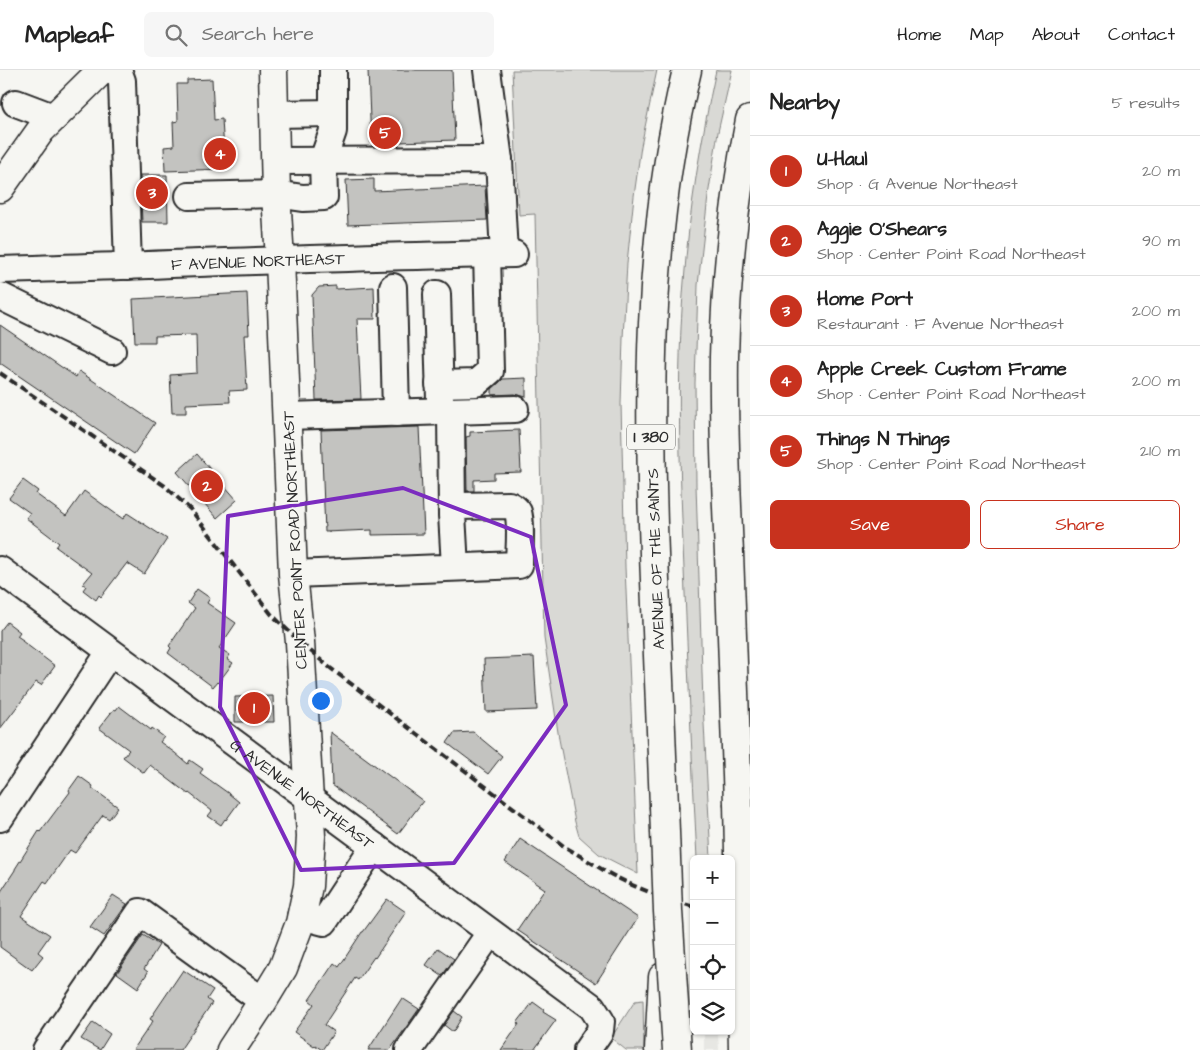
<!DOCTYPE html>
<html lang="en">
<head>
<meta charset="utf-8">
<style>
  :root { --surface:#fff; --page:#f6f6f6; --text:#222; --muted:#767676; --line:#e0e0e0; --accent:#c8321e }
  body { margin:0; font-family:"Architects Daughter",sans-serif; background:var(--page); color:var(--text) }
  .controls { position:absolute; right:15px; bottom:15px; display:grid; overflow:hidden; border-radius:8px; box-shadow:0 1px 4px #0004 }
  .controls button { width:45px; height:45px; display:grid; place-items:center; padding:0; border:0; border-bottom:1px solid var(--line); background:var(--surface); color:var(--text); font:25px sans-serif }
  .you { position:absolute; left:320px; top:630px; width:18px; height:18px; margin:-12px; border:4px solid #fff; border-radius:50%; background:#1a73e8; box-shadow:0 0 0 8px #1a73e833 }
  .badge { display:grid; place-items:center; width:32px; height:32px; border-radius:50%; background:var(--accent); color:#fff; font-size:16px; font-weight:700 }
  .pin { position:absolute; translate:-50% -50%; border:2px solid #fff; box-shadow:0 1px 5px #0006 }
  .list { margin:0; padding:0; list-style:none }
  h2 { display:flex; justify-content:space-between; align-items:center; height:65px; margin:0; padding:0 20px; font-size:21px }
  h2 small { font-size:16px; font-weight:400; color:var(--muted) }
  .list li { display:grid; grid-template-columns:32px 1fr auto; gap:15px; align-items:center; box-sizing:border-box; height:70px; padding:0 20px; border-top:1px solid var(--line) }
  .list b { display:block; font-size:19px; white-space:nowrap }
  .list p { margin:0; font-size:16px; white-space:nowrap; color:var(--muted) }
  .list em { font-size:16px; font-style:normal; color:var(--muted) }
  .actions { display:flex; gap:10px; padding:15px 20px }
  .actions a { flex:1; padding:11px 0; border:1px solid var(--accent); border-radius:8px; text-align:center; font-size:18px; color:var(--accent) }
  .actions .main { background:var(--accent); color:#fff }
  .icon { flex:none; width:28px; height:28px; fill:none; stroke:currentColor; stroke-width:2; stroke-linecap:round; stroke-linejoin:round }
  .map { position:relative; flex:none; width:750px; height:980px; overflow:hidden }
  header { display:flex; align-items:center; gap:30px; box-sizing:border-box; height:70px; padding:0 25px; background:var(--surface); border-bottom:1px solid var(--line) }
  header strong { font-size:24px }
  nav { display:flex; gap:28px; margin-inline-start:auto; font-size:18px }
  .search { width:350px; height:45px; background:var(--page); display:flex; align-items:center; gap:12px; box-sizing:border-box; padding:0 18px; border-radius:8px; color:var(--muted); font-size:19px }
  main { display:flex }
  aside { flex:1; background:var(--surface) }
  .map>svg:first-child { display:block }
  .built { fill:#e7e7e3 }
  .green { fill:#d9d9d5; stroke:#828280 }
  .building { fill:#c3c3c0; stroke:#2b2b2b }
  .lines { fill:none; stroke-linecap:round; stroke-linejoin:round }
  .minor-casing { stroke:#2b2b2b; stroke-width:30 }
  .major-casing { stroke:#2b2b2b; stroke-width:31 }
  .highway-casing { stroke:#2b2b2b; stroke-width:31 }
  .minor { stroke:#f6f6f2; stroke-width:26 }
  .major { stroke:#f6f6f2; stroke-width:28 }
  .highway { stroke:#f6f6f2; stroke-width:28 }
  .rail { stroke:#2b2b2b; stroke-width:4; stroke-dasharray:8 4; stroke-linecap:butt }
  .highway-bridge-casing { stroke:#2b2b2b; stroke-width:31; stroke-linecap:butt }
  .highway-bridge { stroke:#f6f6f2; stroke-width:28 }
  .marked { fill:none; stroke:#7b2cbf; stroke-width:4; stroke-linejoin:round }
  .labels { text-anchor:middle; stroke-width:4; stroke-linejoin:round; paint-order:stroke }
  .shield { fill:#f6f6f2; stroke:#686867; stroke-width:1 }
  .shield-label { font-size:15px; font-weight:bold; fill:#2b2b2b }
  .street-label { font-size:16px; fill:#2b2b2b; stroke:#f6f6f2 }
</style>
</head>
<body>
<header>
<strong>Mapleaf</strong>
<div class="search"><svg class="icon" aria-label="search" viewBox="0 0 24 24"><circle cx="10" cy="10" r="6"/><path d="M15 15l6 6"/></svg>Search here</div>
<nav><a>Home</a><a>Map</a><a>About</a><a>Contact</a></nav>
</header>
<main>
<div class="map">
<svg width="750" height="980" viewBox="0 0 750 980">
  <rect width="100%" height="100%" fill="#f6f6f2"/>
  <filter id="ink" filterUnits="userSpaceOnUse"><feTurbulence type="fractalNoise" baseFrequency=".02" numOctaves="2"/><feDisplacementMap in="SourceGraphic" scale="10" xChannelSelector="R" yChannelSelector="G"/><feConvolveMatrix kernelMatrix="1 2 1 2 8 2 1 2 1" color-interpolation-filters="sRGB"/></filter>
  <g filter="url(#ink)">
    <polygon class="built" points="704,961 718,961 719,980 704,980"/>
    <g class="green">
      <polygon points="512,0 657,0 641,76 634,126 627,193 623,268 621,334 625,497 638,804 599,784 579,766 575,752 559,669 544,568 535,144 519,145"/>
      <path d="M716,0h16l-14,62 -10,64 -10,89 -3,98 1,102 7,219 8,155h-14c-5,-97 -9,-194 -13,-290 -4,-96 -8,-192 0,-287 5,-71 17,-142 32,-212z"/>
      <polygon points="643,930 644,980 626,980 611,968 635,931"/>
    </g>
    <g class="building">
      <polygon points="368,0 452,0 455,70 371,73"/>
      <polygon points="212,9 214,50 222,49 225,99 165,101 164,77 174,76 173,52 178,51 177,14 187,14 187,10"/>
      <polygon points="140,105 167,105 168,152 142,152"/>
      <polygon points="374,109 374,121 485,116 487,150 348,155 346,110"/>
      <polygon points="336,216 336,219 374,217 375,249 357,249 361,329 316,330 312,225 319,217"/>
      <polygon points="247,223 249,265 244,265 247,320 229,321 230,332 186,334 186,343 172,343 170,305 197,303 196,265 155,266 155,272 135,272 133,229"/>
      <polygon points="0,255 76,307 79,301 155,353 134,384 0,293"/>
      <polygon points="526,308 526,327 515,324 492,325 492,319 503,309"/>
      <polygon points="419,357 424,464 372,465 372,460 325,462 321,360"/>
      <polygon points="519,360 521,402 494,403 494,409 474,410 474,421 467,421 466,367 470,366 470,362"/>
      <polygon points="197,384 237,430 217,448 177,402"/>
      <polygon points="23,410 38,421 36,424 66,446 84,421 123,449 127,443 167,469 144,504 127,493 101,527 99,525 96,530 83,520 86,516 83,514 92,503 56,477 59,473 26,448 30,443 9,428"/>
      <polygon points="197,519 210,528 207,533 236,553 219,578 230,585 227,589 233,593 218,613 217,612 213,617 168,583 171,578 169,576 195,538 188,533"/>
      <polygon points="7,552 20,562 17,566 23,570 22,571 55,596 41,615 36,612 0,659 0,561"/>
      <polygon points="534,587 537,640 486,642 484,589"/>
      <polygon points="273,626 274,652 235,652 235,627"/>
      <polygon points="119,636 151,660 152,658 164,667 160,672 175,683 188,694 190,690 203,699 200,703 228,723 239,732 226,750 225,749 221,755 208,746 212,741 189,723 188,724 150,695 144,703 123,687 129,680 99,658 114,639 116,640"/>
      <polygon points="330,662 423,731 398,764 332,715"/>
      <polygon points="473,662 502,686 488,704 447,673 454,663"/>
      <polygon points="79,706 93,716 92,718 118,737 109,749 103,745 75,783 70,780 47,813 44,811 21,846 50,865 38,882 43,886 32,900 0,877 0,823 15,800 15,799 39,761 40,762 70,722 69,720"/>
      <polygon points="520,769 638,848 596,913 517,860 545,819 505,792"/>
      <polygon points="113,825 127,834 104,866 90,857"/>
      <polygon points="387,829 406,842 375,888 374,887 358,910 355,908 324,955 334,962 322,980 315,975 314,976 294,962 314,934 309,930 334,893 339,897 362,862 363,862"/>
      <polygon points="143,865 159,875 144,899 148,902 138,918 117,903"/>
      <polygon points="438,878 454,889 442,906 426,895"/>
      <polygon points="183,900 213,920 207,929 212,933 180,980 133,980 153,951 150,949"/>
      <polygon points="402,928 419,939 390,980 368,980"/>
      <polygon points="533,932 544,940 543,942 556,950 534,980 501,980 519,954 517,953"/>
      <polygon points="454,941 462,947 453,962 444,955"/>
      <polygon points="93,952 110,964 100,980 81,969"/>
    </g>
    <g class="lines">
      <defs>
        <g id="minor">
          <polyline points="118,0 122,11 128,196"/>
          <polyline points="487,0 499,90"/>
          <polyline points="16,33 53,47"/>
          <polyline points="274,44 333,43"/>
          <polyline points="275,91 499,90 504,184"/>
          <polyline points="189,126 276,124 303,128 324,127 323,90 333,61 333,0"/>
          <path id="s1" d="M0,200c171,-5 343,-14 514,-16"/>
          <polyline points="393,217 396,343"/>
          <polyline points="437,224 440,330"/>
          <polyline points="0,226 112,281"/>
          <polyline points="439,314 476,313 490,301 487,184"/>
          <polyline points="451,341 452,444"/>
          <polyline points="287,346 515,339"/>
          <path id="s2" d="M0,500l592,437 9,14 -1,10 -13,19"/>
          <path d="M293,504c76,-3 151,-6 226,-9 0,-15 3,-40 -1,-53 -2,-4 -5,-5 -9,-7l-49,1 -5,3 -3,5 3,53"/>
          <polyline points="0,748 110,582"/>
          <polyline points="301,846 324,852 374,776"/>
          <polyline points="46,980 140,842 263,931"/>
          <polyline points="409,980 490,863"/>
        </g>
        <g id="major">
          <polyline points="0,118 41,60 102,0"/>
          <polyline points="231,980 263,931 283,898 300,853 308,816 311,766 300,572 293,504 280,190 276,124 273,0"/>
        </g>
        <g id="highway">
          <path d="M738,733c-3,-83 -6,-167 -9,-250 -3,-65 -6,-131 -5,-196 2,-79 10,-159 26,-237"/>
          <path d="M664,736c-3,-75 -6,-151 -9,-226 -7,-172 -9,-341 32,-510"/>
          <polyline points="659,980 663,907"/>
        </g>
      </defs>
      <use href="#minor" class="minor-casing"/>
      <use href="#major" class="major-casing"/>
      <use href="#highway" class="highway-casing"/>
      <use href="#minor" class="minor"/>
      <use href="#major" class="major"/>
      <use href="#highway" class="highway"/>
      <g class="rail">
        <path d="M0,303l165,113 26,24 81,105 28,27 29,25 236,180c21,12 41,26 63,36 21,10 44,17 66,24"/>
        <polyline points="731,843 750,844"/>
        <polyline points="737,980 750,966"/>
      </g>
      <defs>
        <g id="highway-bridge">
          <polyline points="738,733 743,980"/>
          <polyline points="664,736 668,841 677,980"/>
        </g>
      </defs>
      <use href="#highway-bridge" class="highway-bridge-casing"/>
      <use href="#highway-bridge" class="highway-bridge"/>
    </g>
  </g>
  <path class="marked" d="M403,418l128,49 35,168 -112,158 -153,7 -81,-163 8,-191z"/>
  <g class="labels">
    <rect class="shield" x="627" y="354.5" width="48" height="25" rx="4"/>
    <g class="shield-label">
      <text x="651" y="372">I 380</text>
    </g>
    <g class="street-label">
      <text dy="6" stroke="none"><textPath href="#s1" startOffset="258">F AVENUE NORTHEAST</textPath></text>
      <text transform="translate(294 470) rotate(-93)" y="6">CENTER POINT ROAD NORTHEAST</text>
      <text transform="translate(655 489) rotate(-92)" y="6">AVENUE OF THE SAINTS</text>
      <text dy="6" stroke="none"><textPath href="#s2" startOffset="376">G AVENUE NORTHEAST</textPath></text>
    </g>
  </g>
</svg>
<div class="controls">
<button>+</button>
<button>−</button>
<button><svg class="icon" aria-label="locate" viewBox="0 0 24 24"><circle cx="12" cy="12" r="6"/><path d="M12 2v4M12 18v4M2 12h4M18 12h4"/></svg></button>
<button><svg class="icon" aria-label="layers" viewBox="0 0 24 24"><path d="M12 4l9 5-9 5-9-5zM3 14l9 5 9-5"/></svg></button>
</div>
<div class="you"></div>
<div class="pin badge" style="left:254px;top:638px">1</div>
<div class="pin badge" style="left:207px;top:416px">2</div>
<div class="pin badge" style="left:152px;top:123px">3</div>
<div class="pin badge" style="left:220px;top:84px">4</div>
<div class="pin badge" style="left:385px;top:63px">5</div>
</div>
<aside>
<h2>Nearby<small>5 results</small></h2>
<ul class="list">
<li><span class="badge">1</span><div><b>U-Haul</b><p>Shop · G Avenue Northeast</p></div><em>20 m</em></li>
<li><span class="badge">2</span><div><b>Aggie O'Shears</b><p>Shop · Center Point Road Northeast</p></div><em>90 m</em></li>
<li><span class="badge">3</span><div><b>Home Port</b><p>Restaurant · F Avenue Northeast</p></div><em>200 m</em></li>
<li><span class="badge">4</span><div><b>Apple Creek Custom Frame</b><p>Shop · Center Point Road Northeast</p></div><em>200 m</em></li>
<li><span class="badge">5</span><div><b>Things N Things</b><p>Shop · Center Point Road Northeast</p></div><em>210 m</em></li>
</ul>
<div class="actions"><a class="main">Save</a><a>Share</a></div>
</aside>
</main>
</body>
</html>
